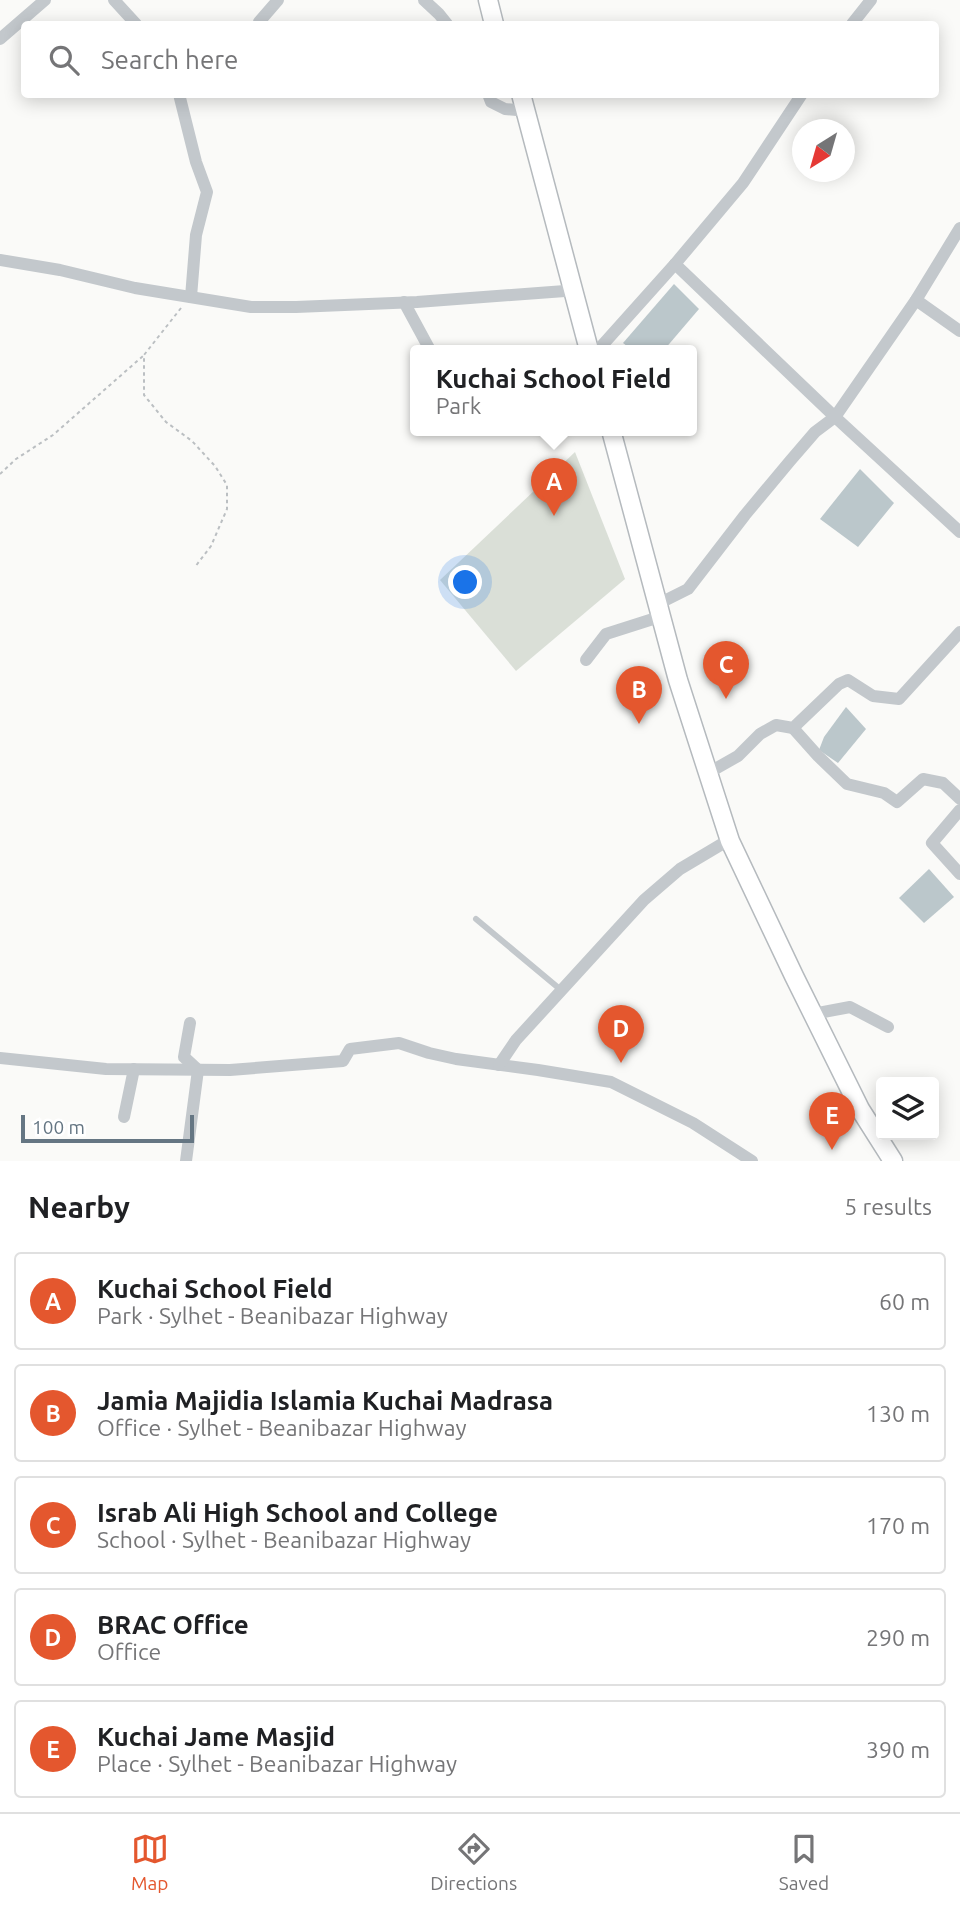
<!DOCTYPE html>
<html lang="en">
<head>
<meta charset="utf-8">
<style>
  :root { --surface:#fff; --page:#f2f2f2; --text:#202124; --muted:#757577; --line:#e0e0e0; --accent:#e4572e }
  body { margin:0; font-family:Ubuntu,sans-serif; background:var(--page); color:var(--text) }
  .controls { position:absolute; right:21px; bottom:21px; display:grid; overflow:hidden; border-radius:7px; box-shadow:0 4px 18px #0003 }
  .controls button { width:63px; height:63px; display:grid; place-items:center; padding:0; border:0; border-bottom:2px solid var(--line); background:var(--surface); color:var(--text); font:35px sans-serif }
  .compass { position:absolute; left:792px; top:119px; width:63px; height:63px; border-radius:50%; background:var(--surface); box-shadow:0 4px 18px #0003; rotate:217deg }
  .scale { position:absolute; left:21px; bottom:18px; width:173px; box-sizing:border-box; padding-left:7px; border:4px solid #657683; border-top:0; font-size:19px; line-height:24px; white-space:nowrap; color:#657683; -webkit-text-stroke:5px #fff; paint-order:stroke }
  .you { position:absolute; left:466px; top:583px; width:24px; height:24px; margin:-18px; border:5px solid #fff; border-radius:50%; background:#1a73e8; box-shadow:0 0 0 10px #1a73e833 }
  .badge { display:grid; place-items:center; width:46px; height:46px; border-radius:50%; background:var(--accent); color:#fff; font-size:23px; font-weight:700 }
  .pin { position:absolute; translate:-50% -58px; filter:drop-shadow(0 2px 4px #0008) }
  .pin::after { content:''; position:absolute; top:37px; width:24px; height:21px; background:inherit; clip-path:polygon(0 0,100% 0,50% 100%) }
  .popup { position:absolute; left:410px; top:345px; width:287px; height:91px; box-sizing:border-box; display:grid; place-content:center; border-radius:7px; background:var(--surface); filter:drop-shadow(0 2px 5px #0005); font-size:23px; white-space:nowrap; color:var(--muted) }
  .popup b { font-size:26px; color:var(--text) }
  .popup::after { content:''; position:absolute; left:50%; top:100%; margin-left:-14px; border:14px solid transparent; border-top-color:var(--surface) }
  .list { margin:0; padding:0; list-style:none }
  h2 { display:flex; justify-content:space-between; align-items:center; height:91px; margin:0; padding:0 28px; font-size:30px }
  h2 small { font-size:23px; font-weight:400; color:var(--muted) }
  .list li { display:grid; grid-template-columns:46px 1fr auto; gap:21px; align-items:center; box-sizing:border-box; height:98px; margin:0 14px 14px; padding:0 14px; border:2px solid var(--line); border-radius:7px }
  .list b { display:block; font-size:26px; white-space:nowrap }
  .list p { margin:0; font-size:23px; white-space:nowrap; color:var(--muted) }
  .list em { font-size:23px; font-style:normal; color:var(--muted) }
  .icon { flex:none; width:38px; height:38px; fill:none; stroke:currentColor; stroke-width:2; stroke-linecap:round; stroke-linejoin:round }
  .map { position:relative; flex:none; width:960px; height:1161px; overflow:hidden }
  .search { position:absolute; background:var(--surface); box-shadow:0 4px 18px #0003; left:21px; right:21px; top:21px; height:77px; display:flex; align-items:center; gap:18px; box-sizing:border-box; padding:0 24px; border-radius:7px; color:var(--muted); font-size:26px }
  .sheet { height:651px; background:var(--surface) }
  nav { display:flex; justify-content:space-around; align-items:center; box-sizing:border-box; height:98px; border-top:2px solid var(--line); background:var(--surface); font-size:19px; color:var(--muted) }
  nav a { display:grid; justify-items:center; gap:4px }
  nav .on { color:var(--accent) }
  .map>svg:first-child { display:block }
  .green { fill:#dadfd7 }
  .water { fill:#bbc7cb }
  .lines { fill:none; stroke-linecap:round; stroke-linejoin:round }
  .primary-casing { stroke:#b5babe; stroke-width:21 }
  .path { stroke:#bbbfc2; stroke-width:2; stroke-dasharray:3.5 3.5; stroke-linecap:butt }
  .lane { stroke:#c3c8cc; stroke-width:6 }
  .street { stroke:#c3c8cc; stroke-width:12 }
  .primary { stroke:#fff; stroke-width:18 }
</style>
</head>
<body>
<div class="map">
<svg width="960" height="1161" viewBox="0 0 960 1161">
  <rect width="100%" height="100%" fill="#fafaf8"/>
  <polygon class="green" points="575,452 625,579 516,671 440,580"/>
  <g class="water">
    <polygon points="674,284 699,309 664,350 632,350 623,343"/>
    <polygon points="860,469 894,503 858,547 820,519"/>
    <polygon points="846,707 866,729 838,763 819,750 824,737"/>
    <polygon points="929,869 954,897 924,923 899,898"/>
  </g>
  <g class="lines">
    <defs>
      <g id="primary">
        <polyline points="488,0 494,24"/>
        <polyline points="521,94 589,350"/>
        <polyline points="611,430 678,680 730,841 794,976 860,1109 893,1161"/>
      </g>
    </defs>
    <use href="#primary" class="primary-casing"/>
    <g class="path">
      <polyline points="181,308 144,355 144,395 166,422 192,441 215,466 227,485 227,509 211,546 195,567"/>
      <polyline points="0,474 16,459 53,435 143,356"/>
    </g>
    <polyline class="lane" points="476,919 561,990"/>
    <g class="street">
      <polyline points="114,0 136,24"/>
      <polyline points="424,0 439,14 447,24"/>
      <polyline points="259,22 278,0"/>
      <polyline points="852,24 871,0"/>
      <polyline points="0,39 45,0"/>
      <polyline points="179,94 196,162 207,192 196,235 191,297"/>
      <polyline points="488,94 491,102 505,109 517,110"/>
      <polyline points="0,260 60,270 135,288 251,307 296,307 417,302 565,291"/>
      <polyline points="675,264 835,417 960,532"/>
      <polyline points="916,300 960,331"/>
      <polyline points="404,302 430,350"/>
      <polyline points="598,350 675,264 743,183 802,94"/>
      <polyline points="658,604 688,589 745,515 790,461 815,432 835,417 916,300 960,228"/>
      <polyline points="586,660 606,634 653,619"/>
      <polyline points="793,728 818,756 847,784 884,793 897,802 923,779 943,783 960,799"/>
      <polyline points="708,773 738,756 760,734 776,725 793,728 839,684 848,680 873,696 899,699 960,632"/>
      <polyline points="960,810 932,843 960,874"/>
      <polyline points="813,1014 850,1007 888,1027"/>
      <polyline points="0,1058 106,1069 230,1070 343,1061 350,1049 399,1043 429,1053 456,1059 538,1070 611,1082 693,1123 752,1161"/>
      <polyline points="499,1065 516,1040 644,900 680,869 722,844"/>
      <polyline points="124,1117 134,1069"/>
      <polyline points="186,1161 198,1070 184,1057 190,1023"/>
    </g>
    <use href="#primary" class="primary"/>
  </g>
</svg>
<div class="controls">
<button><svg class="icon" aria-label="layers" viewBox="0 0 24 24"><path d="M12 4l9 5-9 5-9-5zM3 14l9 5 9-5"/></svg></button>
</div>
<svg class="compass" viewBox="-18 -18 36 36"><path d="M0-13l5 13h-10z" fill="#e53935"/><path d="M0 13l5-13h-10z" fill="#757577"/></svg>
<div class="scale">100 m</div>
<div class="you"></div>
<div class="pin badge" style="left:554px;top:516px">A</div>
<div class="popup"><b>Kuchai School Field</b>Park</div>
<div class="pin badge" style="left:639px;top:724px">B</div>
<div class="pin badge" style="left:726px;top:699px">C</div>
<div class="pin badge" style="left:621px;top:1063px">D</div>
<div class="pin badge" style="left:832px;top:1150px">E</div>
<div class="search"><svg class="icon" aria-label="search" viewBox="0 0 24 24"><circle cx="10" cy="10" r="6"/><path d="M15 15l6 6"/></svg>Search here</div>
</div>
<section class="sheet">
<h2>Nearby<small>5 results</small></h2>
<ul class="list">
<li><span class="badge">A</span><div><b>Kuchai School Field</b><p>Park · Sylhet - Beanibazar Highway</p></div><em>60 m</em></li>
<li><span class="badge">B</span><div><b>Jamia Majidia Islamia Kuchai Madrasa</b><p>Office · Sylhet - Beanibazar Highway</p></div><em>130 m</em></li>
<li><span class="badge">C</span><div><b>Israb Ali High School and College</b><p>School · Sylhet - Beanibazar Highway</p></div><em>170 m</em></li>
<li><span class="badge">D</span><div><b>BRAC Office</b><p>Office</p></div><em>290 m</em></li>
<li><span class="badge">E</span><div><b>Kuchai Jame Masjid</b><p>Place · Sylhet - Beanibazar Highway</p></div><em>390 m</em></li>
</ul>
</section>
<nav>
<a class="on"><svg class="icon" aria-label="map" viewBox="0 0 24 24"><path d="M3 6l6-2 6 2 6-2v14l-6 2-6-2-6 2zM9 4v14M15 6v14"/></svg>Map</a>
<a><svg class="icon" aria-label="directions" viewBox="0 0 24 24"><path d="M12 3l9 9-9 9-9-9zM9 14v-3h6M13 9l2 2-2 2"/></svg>Directions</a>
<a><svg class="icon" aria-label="saved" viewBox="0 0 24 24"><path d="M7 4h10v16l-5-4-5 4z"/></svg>Saved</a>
</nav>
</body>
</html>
